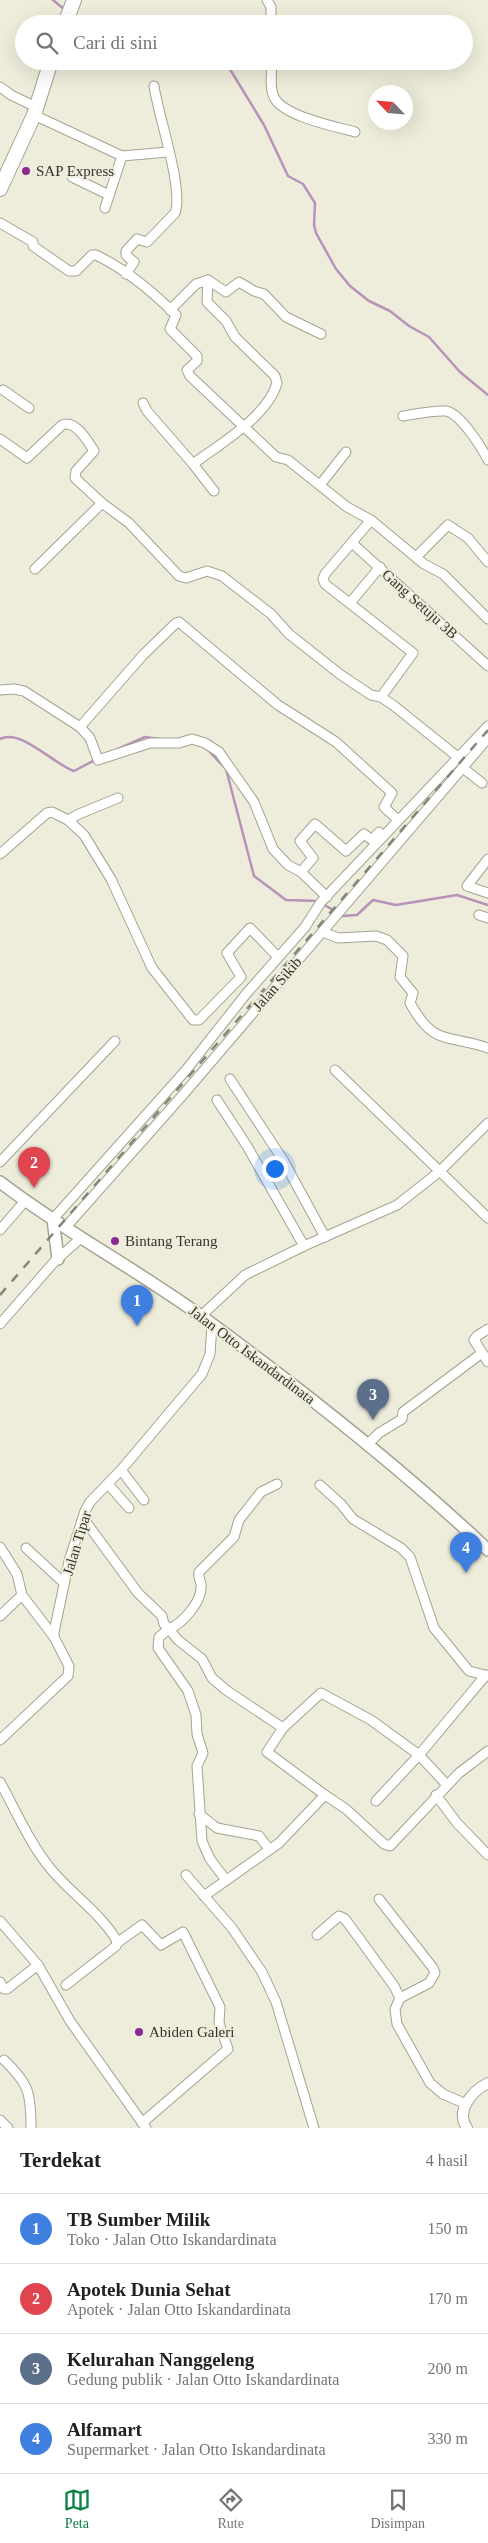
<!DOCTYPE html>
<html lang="id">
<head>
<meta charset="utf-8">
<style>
  :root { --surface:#fff; --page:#f6f6f6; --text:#202124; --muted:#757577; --line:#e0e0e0; --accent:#0b8043 }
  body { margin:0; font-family:"Times New Roman",serif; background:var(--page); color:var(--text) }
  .compass { position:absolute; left:368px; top:85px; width:45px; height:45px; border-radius:50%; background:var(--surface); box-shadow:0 5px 20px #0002; rotate:296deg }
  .you { position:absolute; left:274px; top:1168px; width:18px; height:18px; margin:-12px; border:4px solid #fff; border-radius:50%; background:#1a73e8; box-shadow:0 0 0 8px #1a73e833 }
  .badge { display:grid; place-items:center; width:32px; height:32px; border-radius:50%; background:var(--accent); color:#fff; font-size:16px; font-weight:700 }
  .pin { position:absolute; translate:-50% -41px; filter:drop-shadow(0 1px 2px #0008) }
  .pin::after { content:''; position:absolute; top:26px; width:18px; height:15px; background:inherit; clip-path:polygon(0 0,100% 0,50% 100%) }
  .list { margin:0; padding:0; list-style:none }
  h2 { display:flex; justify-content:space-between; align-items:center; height:65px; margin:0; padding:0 20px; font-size:21px }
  h2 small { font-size:16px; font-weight:400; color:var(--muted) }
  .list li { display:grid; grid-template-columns:32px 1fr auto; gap:15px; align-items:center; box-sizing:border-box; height:70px; padding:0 20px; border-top:1px solid var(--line) }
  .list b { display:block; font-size:19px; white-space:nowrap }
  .list p { margin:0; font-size:16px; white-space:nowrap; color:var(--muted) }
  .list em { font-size:16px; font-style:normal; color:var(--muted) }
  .icon { flex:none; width:28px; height:28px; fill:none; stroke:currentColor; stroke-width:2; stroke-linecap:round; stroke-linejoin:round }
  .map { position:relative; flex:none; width:488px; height:2128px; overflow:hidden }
  .search { position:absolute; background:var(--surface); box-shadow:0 5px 20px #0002; left:15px; right:15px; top:15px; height:55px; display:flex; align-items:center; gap:12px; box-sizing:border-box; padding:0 18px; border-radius:28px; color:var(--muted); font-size:19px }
  .sheet { height:345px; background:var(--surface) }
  nav { display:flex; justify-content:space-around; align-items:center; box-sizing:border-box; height:70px; border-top:1px solid var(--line); background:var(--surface); font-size:14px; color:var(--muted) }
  nav a { display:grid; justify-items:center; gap:2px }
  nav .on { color:var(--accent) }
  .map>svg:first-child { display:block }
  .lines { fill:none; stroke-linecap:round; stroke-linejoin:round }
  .stream { stroke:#b793ba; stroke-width:2.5 }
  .minor-casing { stroke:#a4a392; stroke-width:11 }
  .tertiary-casing { stroke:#a4a392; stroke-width:12 }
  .secondary-casing { stroke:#a4a392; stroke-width:14 }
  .trunk-casing { stroke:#a4a392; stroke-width:16 }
  .minor { stroke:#fff; stroke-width:9 }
  .tertiary { stroke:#fff; stroke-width:10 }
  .secondary { stroke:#fff; stroke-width:11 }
  .trunk { stroke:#fff; stroke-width:14 }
  .rail { stroke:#868579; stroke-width:2.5; stroke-dasharray:9 9; stroke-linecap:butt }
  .poi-dot { fill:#8a2b94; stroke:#eeeddb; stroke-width:2 }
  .labels { text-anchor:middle; stroke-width:4; stroke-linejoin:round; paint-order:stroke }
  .poi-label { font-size:15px; fill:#35342d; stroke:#eeeddb; text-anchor:start }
  .street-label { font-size:15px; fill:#35342d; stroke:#eeeddb }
</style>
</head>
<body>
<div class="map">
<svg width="488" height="2128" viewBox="0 0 488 2128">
  <rect width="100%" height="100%" fill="#eeeddb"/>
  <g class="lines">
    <g class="stream">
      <polyline points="53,0 65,10"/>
      <polyline points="74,17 82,24"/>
      <polyline points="225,61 264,125 288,176 303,184 315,203 314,225 316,233 336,269 350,286 369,301 390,311 409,326 429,337 460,372 488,395"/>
      <path d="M0,739c21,-11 53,25 74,32l21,-11"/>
      <polyline points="206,748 226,769 254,876 286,900 318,901"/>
      <polyline points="118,749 145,737 160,739"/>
      <polyline points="323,904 343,916 357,915 373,900 396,905 457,895 488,905"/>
    </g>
    <defs>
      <g id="minor">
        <polyline points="267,0 271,7 271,24"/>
        <path d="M272,61c0,11 -3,26 2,36 8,19 63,30 81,35"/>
        <polyline points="0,87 11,95 36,107"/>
        <polyline points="34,115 122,156 105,208"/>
        <polyline points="122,156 168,152"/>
        <polyline points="72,177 109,195"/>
        <path d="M0,223l33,19v4l36,25h7l16,-16h4c29,14 57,37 80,60l-6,14 27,27v5l-10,9 3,6 86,81 12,3 59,47 24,13 53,44 19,10 45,45"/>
        <path d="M126,274l8,-12 -8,-7v-4l11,-12 10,3 28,-29c9,-24 -17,-98 -21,-127"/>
        <path d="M208,280l-1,22 19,19 9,16 40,39 2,7c-9,33 -57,61 -84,81l21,27"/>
        <polyline points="170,310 196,284 208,280 226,292 239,282 254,291 264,294 286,317 321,334"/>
        <polyline points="3,390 29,408"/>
        <polyline points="143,403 147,411 193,464"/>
        <path d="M403,416c13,-2 29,-6 43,-5 14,2 36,37 42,49"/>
        <path d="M0,439l27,19 35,-33c13,-6 26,16 32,26l-18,20 -1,7 27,25 27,20 50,53 7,2 21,-7 15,5 49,38 18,20 52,41 30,20 10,2 12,8 66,53"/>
        <polyline points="320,485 346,452"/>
        <polyline points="371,520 325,574 323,579 325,584 413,653 381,697"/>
        <polyline points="352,543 488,666"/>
        <polyline points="416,557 448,525 468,538 488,562"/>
        <polyline points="35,569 102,503"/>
        <polyline points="350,603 380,567"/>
        <polyline points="0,690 14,689 24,691 80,727 143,655 176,623 179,622 278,705 336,742 392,793 384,807 398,820"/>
        <polyline points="80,727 90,738 98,760 150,743 179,743 192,739 205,743 219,752 254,802 273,849 288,865 301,872 327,897"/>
        <polyline points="463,768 482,783"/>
        <polyline points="68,820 84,835 111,879 152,968 193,1020 199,1020 241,977 227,953 250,928 278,957"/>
        <polyline points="0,854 47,813 52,812 68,820 79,814 118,798"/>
        <polyline points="488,859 467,886 488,893"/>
        <polyline points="301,872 313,858 300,841 315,824 346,851 364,834 372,840 379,832"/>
        <polyline points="479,915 488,918"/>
        <path d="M323,932l15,6 38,-2 11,4 16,16 -3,21 13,16 -3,10c24,44 38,31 78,45"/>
        <polyline points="335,1070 488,1218"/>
        <polyline points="230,1079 283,1160 325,1237"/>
        <polyline points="217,1100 247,1146 304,1246"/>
        <polyline points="0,1162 115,1041"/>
        <polyline points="53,1219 186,1070 246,994 305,927 321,902 488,726"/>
        <polyline points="65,1228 182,1096 488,738"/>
        <polyline points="0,1230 25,1201"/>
        <polyline points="201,1316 245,1275 304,1246 397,1205 439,1172 488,1123"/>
        <polyline points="0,1324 55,1261 81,1238"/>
        <polyline points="488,1329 477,1336 474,1340 488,1362"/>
        <polyline points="367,1445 379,1433 402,1419 403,1412 482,1353"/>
        <polyline points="121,1470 144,1500"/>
        <polyline points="108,1484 129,1508"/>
        <path d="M277,1484l-16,8 -22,28 -5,17 -35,35c-1,5 1,7 2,12 2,17 -18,39 -32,45l9,11 24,19 10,19 14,12 57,38"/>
        <polyline points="320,1485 341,1504 353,1519 401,1548 410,1557 434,1628 469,1671 488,1676"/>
        <polyline points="83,1518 138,1593 162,1616 164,1624 169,1629 159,1637 158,1648 188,1691 196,1715 197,1734 203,1753 197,1766 202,1841 210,1859 226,1880"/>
        <polyline points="0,1547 17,1574 22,1595 54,1637"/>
        <polyline points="26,1548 64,1583"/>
        <polyline points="0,1616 22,1595"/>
        <polyline points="0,1740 68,1676 69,1666 54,1637 54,1632 69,1561 85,1511 90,1502 121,1470 202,1374 210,1354 212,1325"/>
        <path d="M0,1782c16,29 29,60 50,86 21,26 50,44 67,73l-1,5 -50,39"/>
        <polyline points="325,1795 267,1752 283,1728 321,1693 371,1720 419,1755 447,1785"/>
        <polyline points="436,1795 457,1823 488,1855"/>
        <polyline points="376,1801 419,1755 486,1675"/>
        <polyline points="199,1814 217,1828 259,1836 269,1849"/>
        <polyline points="186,1875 232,1928 262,1972 276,2002 314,2128"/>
        <polyline points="204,1896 279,1843 325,1795 346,1809 384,1844 390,1846 459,1773 488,1751"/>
        <polyline points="379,1899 433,1968 435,1973 429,1983 400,1998"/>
        <polyline points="0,1921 38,1965"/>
        <polyline points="317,1935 339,1916 345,1919 394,1986 400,1998 395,2009 397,2024 430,2083 443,2094 466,2104"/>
        <polyline points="117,1943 142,1925 161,1945 183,1932 220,2007 219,2023 228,2049 142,2123"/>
        <polyline points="0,1982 4,1989 7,1989 38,1965 70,2021 146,2128"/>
        <path d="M4,2060c25,24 27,33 27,68"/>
        <polyline points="0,2120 8,2128"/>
      </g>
      <path id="tertiary" d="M467,2128c-12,-17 5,-37 21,-45"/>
      <g id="secondary">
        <path d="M0,1182c64,49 136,87 201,134 100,73 197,149 287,234"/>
        <polyline points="53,1219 58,1259"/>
      </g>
      <g id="trunk">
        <polyline points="65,24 74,0"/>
        <polyline points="0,189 34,115 51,61"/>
      </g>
    </defs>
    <use href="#minor" class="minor-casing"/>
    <use href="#tertiary" class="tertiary-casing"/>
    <use href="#secondary" class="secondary-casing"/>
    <use href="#trunk" class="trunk-casing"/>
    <use href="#minor" class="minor"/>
    <use href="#tertiary" class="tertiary"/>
    <use href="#secondary" class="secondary"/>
    <use href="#trunk" class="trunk"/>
    <polyline class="rail" points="0,1295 488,730"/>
  </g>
  <g class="poi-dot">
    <circle cx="26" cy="171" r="5"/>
    <circle cx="115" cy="1241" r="5"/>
    <circle cx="139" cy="2032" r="5"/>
  </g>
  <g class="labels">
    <g class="poi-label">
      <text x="36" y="176">SAP Express</text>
      <text x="125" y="1246">Bintang Terang</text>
      <text x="149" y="2037">Abiden Galeri</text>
    </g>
    <g class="street-label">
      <text transform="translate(420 604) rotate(42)" y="5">Gang Setuju 3B</text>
      <text transform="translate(277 984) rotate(-49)" y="5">Jalan Sikib</text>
      <text transform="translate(252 1355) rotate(37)" y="5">Jalan Otto Iskandardinata</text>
      <text transform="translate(77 1543) rotate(-73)" y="5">Jalan Tipar</text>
    </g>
  </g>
</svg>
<svg class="compass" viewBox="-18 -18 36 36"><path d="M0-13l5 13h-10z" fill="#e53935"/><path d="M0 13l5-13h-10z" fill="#757577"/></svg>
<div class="you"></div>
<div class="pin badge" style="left:137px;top:1326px;background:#3f7fe0">1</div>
<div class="pin badge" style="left:34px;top:1188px;background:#e0444e">2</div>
<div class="pin badge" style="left:373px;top:1420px;background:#5c6f8a">3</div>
<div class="pin badge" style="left:466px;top:1573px;background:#3f7fe0">4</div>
<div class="search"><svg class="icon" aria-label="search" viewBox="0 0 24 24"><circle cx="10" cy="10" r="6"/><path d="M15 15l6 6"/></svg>Cari di sini</div>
</div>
<section class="sheet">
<h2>Terdekat<small>4 hasil</small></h2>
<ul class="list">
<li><span class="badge" style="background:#3f7fe0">1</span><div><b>TB Sumber Milik</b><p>Toko · Jalan Otto Iskandardinata</p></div><em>150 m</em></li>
<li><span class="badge" style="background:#e0444e">2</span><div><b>Apotek Dunia Sehat</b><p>Apotek · Jalan Otto Iskandardinata</p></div><em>170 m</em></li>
<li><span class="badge" style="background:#5c6f8a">3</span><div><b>Kelurahan Nanggeleng</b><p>Gedung publik · Jalan Otto Iskandardinata</p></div><em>200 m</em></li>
<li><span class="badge" style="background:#3f7fe0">4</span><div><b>Alfamart</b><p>Supermarket · Jalan Otto Iskandardinata</p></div><em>330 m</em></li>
</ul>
</section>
<nav>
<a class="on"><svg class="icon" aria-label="map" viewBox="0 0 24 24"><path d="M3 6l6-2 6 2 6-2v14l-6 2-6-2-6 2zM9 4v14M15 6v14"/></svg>Peta</a>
<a><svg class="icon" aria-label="directions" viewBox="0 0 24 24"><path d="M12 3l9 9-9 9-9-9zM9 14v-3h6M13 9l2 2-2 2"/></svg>Rute</a>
<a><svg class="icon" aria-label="saved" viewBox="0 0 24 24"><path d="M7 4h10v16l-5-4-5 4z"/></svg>Disimpan</a>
</nav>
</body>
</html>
